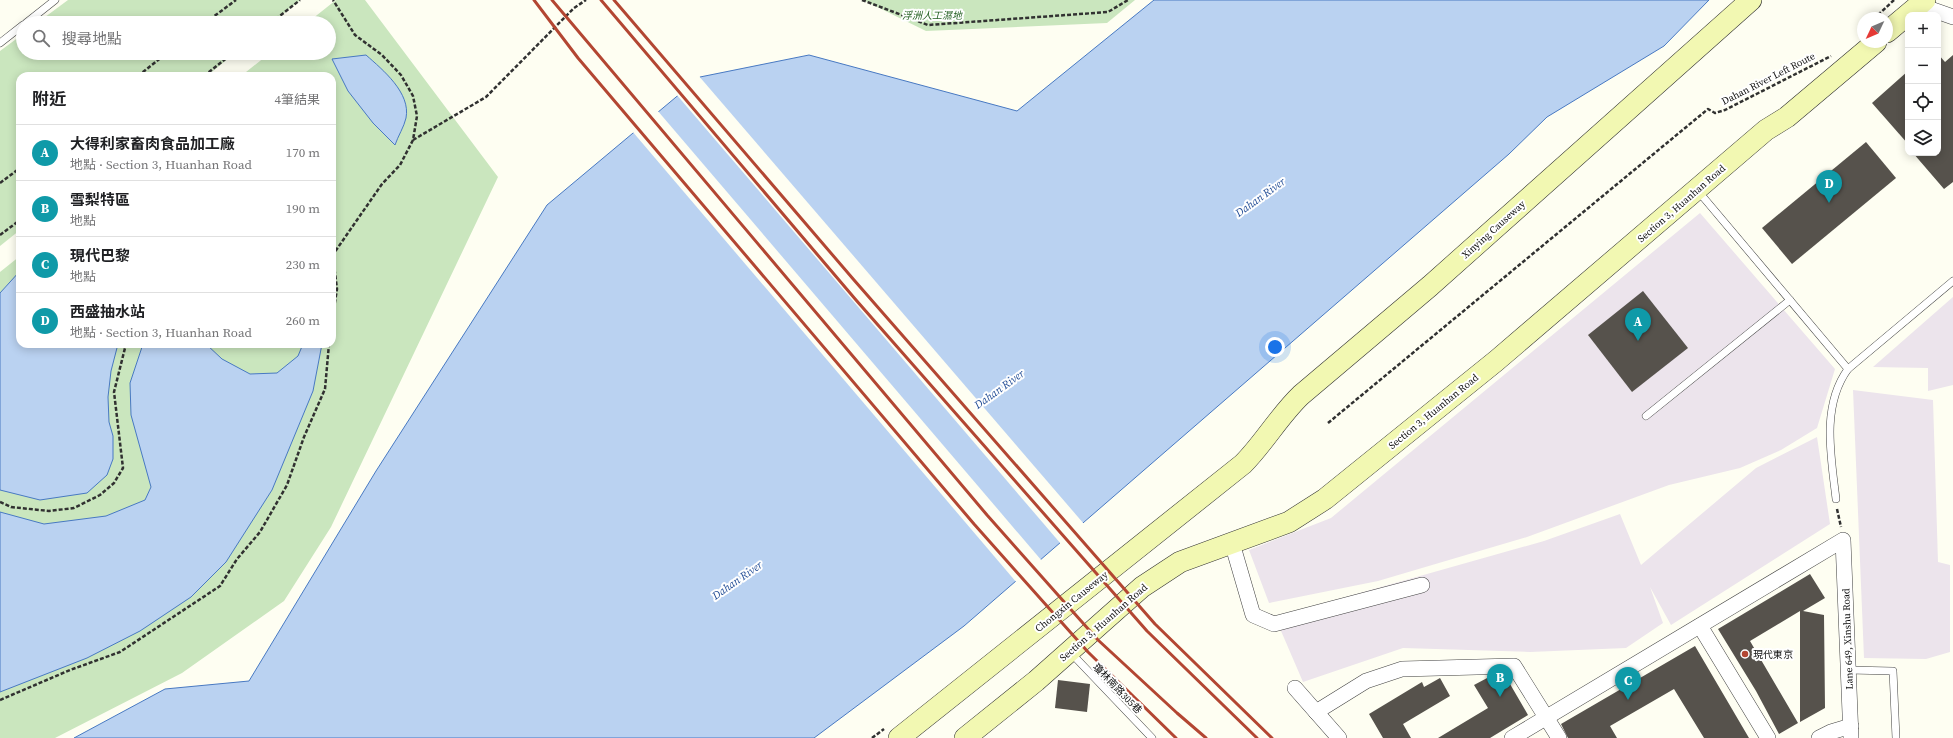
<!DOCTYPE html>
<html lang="zh-TW">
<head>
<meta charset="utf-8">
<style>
  :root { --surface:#fff; --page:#f6f6f6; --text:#202124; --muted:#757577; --line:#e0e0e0; --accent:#b34632 }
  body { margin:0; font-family:"Source Serif 4","Noto Sans TC",serif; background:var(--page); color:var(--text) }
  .controls { position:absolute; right:12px; top:12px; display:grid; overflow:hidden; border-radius:8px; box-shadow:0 2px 10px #0003 }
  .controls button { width:36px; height:36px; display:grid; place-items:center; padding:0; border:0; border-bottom:1px solid var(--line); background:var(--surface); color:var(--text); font:20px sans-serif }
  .compass { position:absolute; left:1857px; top:12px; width:36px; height:36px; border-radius:50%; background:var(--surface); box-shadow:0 2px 10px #0003; rotate:226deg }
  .you { position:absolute; left:1275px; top:347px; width:14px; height:14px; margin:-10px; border:3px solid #fff; border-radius:50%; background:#1a73e8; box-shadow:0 0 0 6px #1a73e833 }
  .badge { display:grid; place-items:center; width:26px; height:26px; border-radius:50%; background:var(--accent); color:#fff; font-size:13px; font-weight:700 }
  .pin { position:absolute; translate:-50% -33px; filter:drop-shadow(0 1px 2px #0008) }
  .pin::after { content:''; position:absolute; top:21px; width:14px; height:12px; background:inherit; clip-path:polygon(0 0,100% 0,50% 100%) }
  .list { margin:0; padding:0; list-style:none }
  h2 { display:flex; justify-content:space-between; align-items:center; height:52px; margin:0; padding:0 16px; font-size:17px }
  h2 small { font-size:13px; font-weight:400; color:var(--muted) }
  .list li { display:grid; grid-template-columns:26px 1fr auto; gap:12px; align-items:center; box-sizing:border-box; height:56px; padding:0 16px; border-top:1px solid var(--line) }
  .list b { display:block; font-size:15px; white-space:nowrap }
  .list p { margin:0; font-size:13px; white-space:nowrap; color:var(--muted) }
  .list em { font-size:13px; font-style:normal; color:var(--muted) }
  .icon { flex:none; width:22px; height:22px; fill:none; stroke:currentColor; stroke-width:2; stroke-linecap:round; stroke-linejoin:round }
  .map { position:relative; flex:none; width:1953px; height:738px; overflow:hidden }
  .search { position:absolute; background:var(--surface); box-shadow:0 2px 10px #0003; left:16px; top:16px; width:320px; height:44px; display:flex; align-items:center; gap:10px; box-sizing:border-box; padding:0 14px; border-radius:22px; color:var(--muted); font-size:15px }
  .panel { position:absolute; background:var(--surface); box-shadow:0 2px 10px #0003; left:16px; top:72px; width:320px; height:276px; border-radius:12px }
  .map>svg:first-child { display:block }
  .industrial { fill:#ece4ec }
  .green { fill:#cae6be }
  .water { fill:#bad2f1; stroke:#4879c2 }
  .pier { fill:#fefef2 }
  .building { fill:#56524c }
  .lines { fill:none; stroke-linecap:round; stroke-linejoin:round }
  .lane-casing { stroke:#424242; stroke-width:8 }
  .street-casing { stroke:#424242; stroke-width:16 }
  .secondary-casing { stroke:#313131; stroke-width:22 }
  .path { stroke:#313131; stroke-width:2.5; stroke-dasharray:4 2; stroke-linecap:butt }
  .lane { stroke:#fff; stroke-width:7 }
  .street { stroke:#fff; stroke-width:15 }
  .secondary { stroke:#f2f8b2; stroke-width:21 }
  .rail { stroke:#b34632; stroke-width:3 }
  .poi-dot { fill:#b34632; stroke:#fff; stroke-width:1.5 }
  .labels { text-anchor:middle; stroke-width:4; stroke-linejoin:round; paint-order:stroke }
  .park-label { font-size:10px; font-style:italic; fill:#256124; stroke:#fff }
  .street-label { font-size:10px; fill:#0f0f0f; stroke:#fff }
  .poi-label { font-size:10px; fill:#0f0f0f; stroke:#fff; text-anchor:start }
  .water-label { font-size:11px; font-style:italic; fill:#224d96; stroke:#fff }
</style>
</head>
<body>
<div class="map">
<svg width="1953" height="738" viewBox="0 0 1953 738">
  <rect width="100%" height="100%" fill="#fefef2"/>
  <g class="industrial">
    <polygon points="1700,213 1835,369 1817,428 1781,450 1740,468 1669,485 1527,537 1378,581 1269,603 1249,550 1331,518"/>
    <polygon points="1953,297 1953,385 1928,391 1928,368 1873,367"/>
    <polygon points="1853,390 1933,400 1938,562 1950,565 1950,652 1926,659 1864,658"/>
    <polygon points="1817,437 1830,524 1671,625 1650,587 1663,623 1626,648 1530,652 1403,648 1303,682 1275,617 1544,541 1620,514 1641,565 1756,468"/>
  </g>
  <g class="green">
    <polygon points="68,0 300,0 272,23 37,23"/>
    <polygon points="336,0 365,0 498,177 331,527 284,601 182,673 55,738 0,738 0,272 20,256 20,344 332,344 332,76 241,76 270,53 329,53 329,23 307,23"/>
    <polygon points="863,0 1135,0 1107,23 926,31"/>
    <polygon points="23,34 23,53 235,53 207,76 20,76 20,230 0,246 0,51"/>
  </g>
  <g class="water">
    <polygon points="1154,0 1709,0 1664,46 1547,117 1509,154 964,626 814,738 74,738 165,689 249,681 376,471 547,205 700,77 809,55 1017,111"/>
    <path d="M366,55c17,15 45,38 40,63 -2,9 -8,18 -11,27l-22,-22 -25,-32 -16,-32z"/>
    <polygon points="20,271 20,344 118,344 111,371 108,397 109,422 113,436 113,459 107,475 87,493 40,500 0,490 0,293"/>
    <polygon points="143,344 206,344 222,359 250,374 277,373 298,356 303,344 322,344 313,391 272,490 226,562 191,597 140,631 87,658 0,692 0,512 44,524 106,516 145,500 151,487 131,415 130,383"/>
  </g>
  <g class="pier">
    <polygon points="698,75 1084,524 1061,544 676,94"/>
    <polygon points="657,110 1042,561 1017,583 632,131"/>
  </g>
  <g class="building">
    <polygon points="1938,54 1945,62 1953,55 1953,182 1944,189 1913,153 1938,153"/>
    <polygon points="1908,71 1908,144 1872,103"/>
    <polygon points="1866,142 1896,178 1792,264 1762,228"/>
    <polygon points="1643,291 1688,348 1632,392 1588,335"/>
    <polygon points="1810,574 1825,598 1803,611 1824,615 1825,708 1800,722 1800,611 1750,641 1798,723 1779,734 1756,691 1718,629"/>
    <polygon points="1695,646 1749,738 1704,738 1674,689 1610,726 1617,738 1568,738 1561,724"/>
    <polygon points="1489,677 1492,682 1500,677 1505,686 1510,684 1528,715 1490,738 1438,738 1488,708 1474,685"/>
    <polygon points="1440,678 1450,696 1403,724 1411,738 1383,738 1369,714 1422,682 1424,687"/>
    <polygon points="1058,680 1090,684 1087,712 1055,708"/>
  </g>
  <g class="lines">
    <defs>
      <g id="lane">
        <polyline points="26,23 55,0"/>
        <polyline points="0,43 23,25"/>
        <polyline points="1698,191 1848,369"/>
        <polyline points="1646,416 1790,300"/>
        <path d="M1836,499c-5,-43 -15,-93 12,-130l105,-88"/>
        <polyline points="1071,653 1152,738"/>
        <polyline points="1849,670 1893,671 1896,738"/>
      </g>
      <g id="street">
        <polyline points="1919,5 1953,17"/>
        <polyline points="1232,543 1253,615 1274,624 1422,585"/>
        <polyline points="1700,626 1768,738"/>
        <polyline points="1295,688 1339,738"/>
        <polyline points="1316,712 1366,681 1402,669 1514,666 1559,738"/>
        <polyline points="1512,738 1843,540 1851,738"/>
        <polyline points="1819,738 1831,732 1851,726"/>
      </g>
      <g id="secondary">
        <polyline points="1887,32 1925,0"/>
        <path d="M899,738l344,-274c21,-21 36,-48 58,-69l129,-109 321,-286"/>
        <polyline points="965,738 1036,681 1142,587 1180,562 1289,522 1325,499 1496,361 1766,130 1787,117 1876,42"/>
      </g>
    </defs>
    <use href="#lane" class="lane-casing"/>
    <use href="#street" class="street-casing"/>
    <use href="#secondary" class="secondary-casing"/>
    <g class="path">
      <polyline points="862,0 928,25 1108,12 1128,0"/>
      <polyline points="1878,15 1894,0"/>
      <polyline points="205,23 236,0"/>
      <polyline points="271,23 300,0"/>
      <polyline points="138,76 167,53"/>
      <polyline points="204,76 233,53"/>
      <polyline points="413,140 486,97 574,8 586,0"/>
      <polyline points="0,183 20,168"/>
      <polyline points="0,235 20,220"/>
      <polyline points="332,256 382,184 400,165 413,140 417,116 413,96 401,75 382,55 355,35 333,0"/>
      <polyline points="332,321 337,289 333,257"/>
      <polyline points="1328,423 1708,109 1715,113 1725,110 1831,56"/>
      <polyline points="0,502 11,507 49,511 74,508 100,495 114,483 123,468 114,392 126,344"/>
      <polyline points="1837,509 1841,527"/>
      <polyline points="0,700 70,670 120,652 220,586 237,559 260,532 287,485 304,437 325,389 329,344"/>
      <polyline points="872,738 884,729"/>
    </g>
    <use href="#lane" class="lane"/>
    <use href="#street" class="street"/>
    <use href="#secondary" class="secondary"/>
    <g class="rail">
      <polyline points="534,0 578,58 974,524 1088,652 1176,738"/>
      <polyline points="552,0 987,515 1098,640 1177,713 1206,738"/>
      <polyline points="601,0 856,300 1147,631 1257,738"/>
      <polyline points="614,0 854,280 1155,624 1272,738"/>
    </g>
  </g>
  <circle class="poi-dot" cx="1745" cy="654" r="4"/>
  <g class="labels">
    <g class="park-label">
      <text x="932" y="19">浮洲人工濕地</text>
    </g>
    <g class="street-label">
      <text transform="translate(1768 78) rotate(-27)" y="4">Dahan River Left Route</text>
      <text transform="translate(1681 203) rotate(-41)" y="4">Section 3, Huanhan Road</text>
      <text transform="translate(1493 229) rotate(-42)" y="4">Xinying Causeway</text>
      <text transform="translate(1433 411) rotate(-39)" y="4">Section 3, Huanhan Road</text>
      <text transform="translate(1071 601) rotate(-39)" y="4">Chongxin Causeway</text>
      <text transform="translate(1103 622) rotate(-41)" y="4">Section 3, Huanhan Road</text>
      <text transform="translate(1847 639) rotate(-92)" y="4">Lane 649, Xinshu Road</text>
      <text transform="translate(1118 688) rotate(46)" y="4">瓊林南路305巷</text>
    </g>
    <g class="poi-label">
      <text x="1753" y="658">現代東京</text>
    </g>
    <g class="water-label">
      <text transform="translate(1260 197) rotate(-36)" y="4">Dahan River</text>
      <text transform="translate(999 389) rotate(-36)" y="4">Dahan River</text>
      <text transform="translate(737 580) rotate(-35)" y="4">Dahan River</text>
    </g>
  </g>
</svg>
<div class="controls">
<button>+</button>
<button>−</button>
<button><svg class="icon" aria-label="locate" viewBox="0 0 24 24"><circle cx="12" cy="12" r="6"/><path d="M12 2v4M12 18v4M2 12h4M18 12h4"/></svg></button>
<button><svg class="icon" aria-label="layers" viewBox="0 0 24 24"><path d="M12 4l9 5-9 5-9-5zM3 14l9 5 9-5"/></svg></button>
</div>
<svg class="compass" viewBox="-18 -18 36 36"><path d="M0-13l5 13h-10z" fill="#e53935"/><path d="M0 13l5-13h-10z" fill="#757577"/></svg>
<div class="you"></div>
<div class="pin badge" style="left:1638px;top:341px;background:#0f9aa8">A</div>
<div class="pin badge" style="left:1500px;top:697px;background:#0f9aa8">B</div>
<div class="pin badge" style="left:1628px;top:700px;background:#0f9aa8">C</div>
<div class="pin badge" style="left:1829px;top:203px;background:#0f9aa8">D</div>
<div class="search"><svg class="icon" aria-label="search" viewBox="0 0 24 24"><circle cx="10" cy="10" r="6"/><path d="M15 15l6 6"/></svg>搜尋地點</div>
<section class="panel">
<h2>附近<small>4筆結果</small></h2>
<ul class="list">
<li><span class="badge" style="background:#0f9aa8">A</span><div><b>大得利家畜肉食品加工廠</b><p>地點 · Section 3, Huanhan Road</p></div><em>170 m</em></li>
<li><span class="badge" style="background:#0f9aa8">B</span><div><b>雪梨特區</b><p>地點</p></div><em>190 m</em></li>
<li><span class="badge" style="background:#0f9aa8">C</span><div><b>現代巴黎</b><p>地點</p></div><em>230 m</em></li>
<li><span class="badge" style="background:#0f9aa8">D</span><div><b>西盛抽水站</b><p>地點 · Section 3, Huanhan Road</p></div><em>260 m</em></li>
</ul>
</section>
</div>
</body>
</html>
